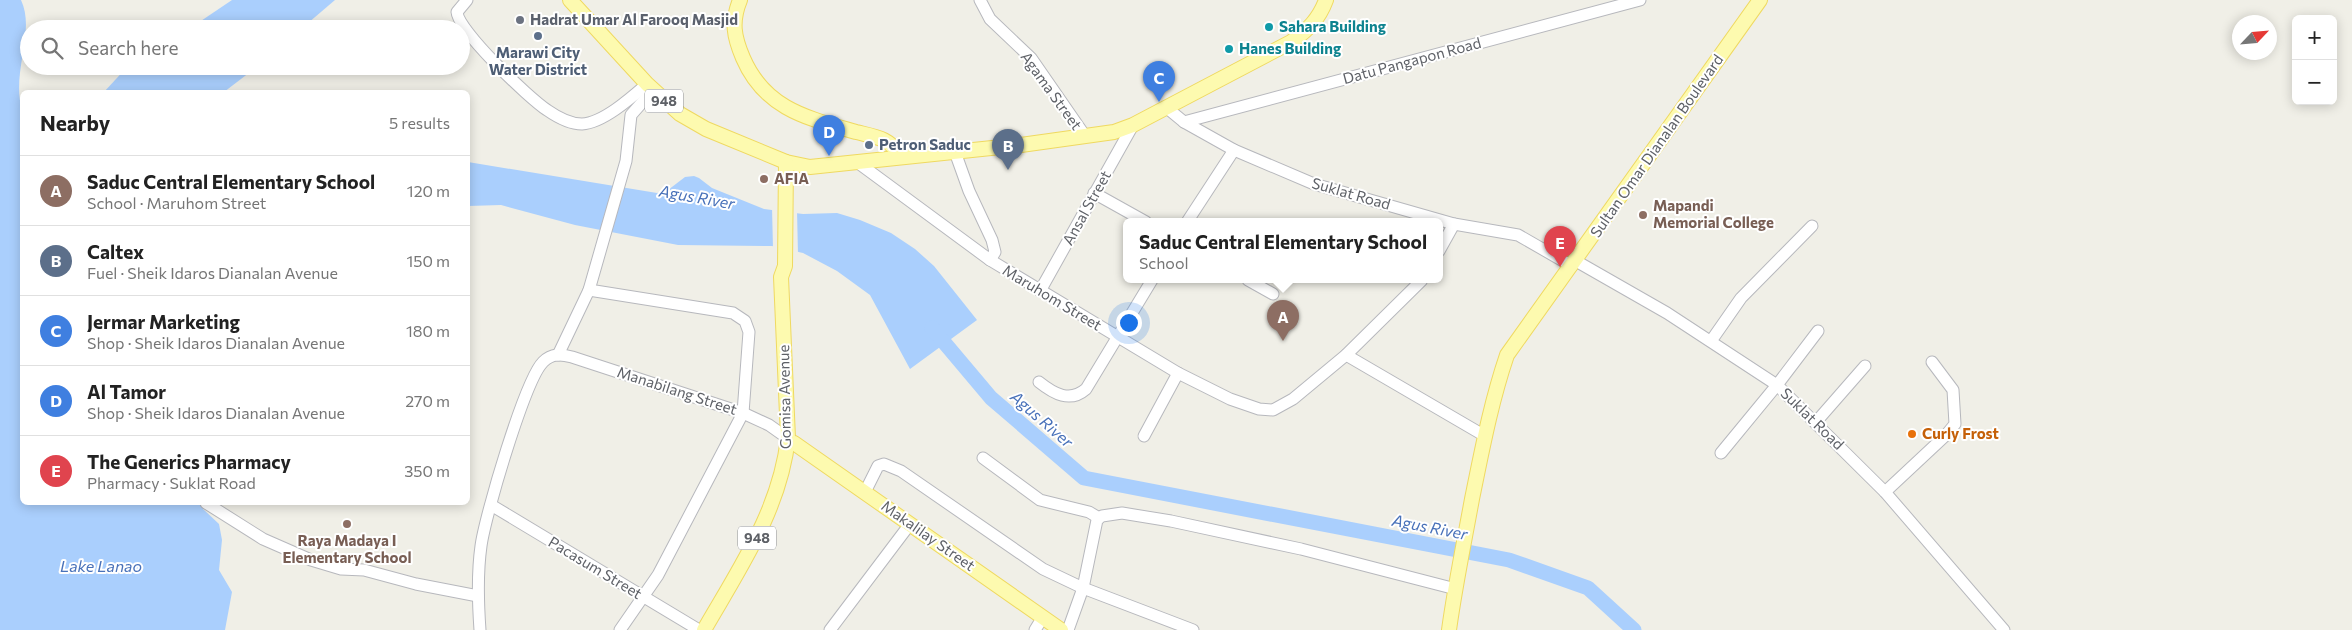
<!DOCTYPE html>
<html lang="en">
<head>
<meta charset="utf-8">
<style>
  :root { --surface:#fff; --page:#f2f2f2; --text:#222; --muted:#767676; --line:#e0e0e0; --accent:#e65b37 }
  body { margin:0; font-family:Commissioner,sans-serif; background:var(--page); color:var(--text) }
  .controls { position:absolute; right:15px; top:15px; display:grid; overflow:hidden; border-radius:8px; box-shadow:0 2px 12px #0003 }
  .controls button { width:45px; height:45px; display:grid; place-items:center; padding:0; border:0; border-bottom:1px solid var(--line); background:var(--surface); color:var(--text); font:25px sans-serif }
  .compass { position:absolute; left:2232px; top:15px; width:45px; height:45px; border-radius:50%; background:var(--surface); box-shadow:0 2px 12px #0003; rotate:64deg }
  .you { position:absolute; left:1128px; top:322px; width:18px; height:18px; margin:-12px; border:4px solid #fff; border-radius:50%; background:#1a73e8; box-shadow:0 0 0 8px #1a73e833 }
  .badge { display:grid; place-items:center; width:32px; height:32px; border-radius:50%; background:var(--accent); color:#fff; font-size:16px; font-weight:700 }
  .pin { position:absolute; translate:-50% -41px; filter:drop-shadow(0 1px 2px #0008) }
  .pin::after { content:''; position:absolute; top:26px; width:18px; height:15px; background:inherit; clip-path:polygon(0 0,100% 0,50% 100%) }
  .popup { position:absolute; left:1123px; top:218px; width:320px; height:65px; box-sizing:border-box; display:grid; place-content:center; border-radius:8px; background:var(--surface); filter:drop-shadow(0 1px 4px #0005); font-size:16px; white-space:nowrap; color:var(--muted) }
  .popup b { font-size:19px; color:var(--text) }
  .popup::after { content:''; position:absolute; left:50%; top:100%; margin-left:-10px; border:10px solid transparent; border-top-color:var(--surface) }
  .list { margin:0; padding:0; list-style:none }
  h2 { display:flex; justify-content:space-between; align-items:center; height:65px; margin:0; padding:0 20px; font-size:21px }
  h2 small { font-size:16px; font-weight:400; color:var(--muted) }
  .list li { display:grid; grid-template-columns:32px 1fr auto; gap:15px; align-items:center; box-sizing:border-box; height:70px; padding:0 20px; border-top:1px solid var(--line) }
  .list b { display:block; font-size:19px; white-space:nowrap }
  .list p { margin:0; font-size:16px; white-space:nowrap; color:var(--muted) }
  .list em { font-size:16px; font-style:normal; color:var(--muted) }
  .icon { flex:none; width:28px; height:28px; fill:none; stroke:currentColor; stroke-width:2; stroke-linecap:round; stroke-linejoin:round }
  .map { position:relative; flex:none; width:2352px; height:630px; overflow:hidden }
  .search { position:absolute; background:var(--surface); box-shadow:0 2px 12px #0003; left:20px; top:20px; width:450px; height:55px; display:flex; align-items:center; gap:12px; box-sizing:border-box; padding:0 18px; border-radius:28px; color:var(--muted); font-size:19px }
  .panel { position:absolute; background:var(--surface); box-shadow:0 2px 12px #0003; left:20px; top:90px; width:450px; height:415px; border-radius:8px }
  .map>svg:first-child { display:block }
  .water { fill:#aacffd }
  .pier { fill:#f0efe7 }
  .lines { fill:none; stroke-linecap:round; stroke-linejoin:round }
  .river { stroke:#aacffd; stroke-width:15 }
  .minor-casing { stroke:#b7b8bd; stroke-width:13 }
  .major-casing { stroke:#efd961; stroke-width:16 }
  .minor { stroke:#fff; stroke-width:11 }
  .major { stroke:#fdfaaf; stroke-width:14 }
  .worship-dot { fill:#6b7280; stroke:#fff; stroke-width:2 }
  .culture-dot { fill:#0f9aa8; stroke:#fff; stroke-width:2 }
  .service-dot { fill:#5c6f8a; stroke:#fff; stroke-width:2 }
  .education-dot { fill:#8d6e63; stroke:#fff; stroke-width:2 }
  .food-dot { fill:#e8710a; stroke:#fff; stroke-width:2 }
  .labels { text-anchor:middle; stroke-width:4; stroke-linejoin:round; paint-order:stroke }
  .shield { fill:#fff; stroke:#8e9095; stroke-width:1 }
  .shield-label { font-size:14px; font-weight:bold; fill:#5e6167 }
  .worship-label { font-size:15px; font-weight:bold; fill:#5b616d; stroke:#fff; text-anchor:start }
  .culture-label { font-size:15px; font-weight:bold; fill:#0d838f; stroke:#fff; text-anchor:start }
  .service-label { font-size:15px; font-weight:bold; fill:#4e5e75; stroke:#fff }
  .street-label { font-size:15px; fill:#5e6167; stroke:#fff }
  .education-label { font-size:15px; font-weight:bold; fill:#785e54; stroke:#fff; text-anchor:start }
  .food-label { font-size:15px; font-weight:bold; fill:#c56008; stroke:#fff; text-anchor:start }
  .water-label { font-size:16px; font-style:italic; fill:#4871b9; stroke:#fff }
</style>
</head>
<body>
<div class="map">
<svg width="2352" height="630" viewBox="0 0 2352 630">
  <rect width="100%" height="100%" fill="#f0efe7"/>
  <g class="water">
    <path d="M0,0h21c15,32 -10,72 1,110v392l185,1 -4,6 16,15 3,16 -3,30 13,22 -7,38h-225z"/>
    <polygon points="232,0 335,0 301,29 189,29"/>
    <polygon points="128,66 258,66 224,92 104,92"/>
    <polygon points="468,162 657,193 668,190 685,177 694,176 699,178 712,188 764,209 803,214 837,213 860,220 891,233 915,249 934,266 977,320 910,369 870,295 837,271 803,253 772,246 678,245 575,225 501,205 468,206"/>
  </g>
  <polygon class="pier" points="772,207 797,210 798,255 773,249"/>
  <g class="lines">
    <polyline class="river" points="932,328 991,398 1084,478 1509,560 1588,588 1634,630"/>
    <defs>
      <g id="minor">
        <path d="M467,0l-10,12c1,19 72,86 90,98 10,7 22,14 35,14 21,-1 49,-26 65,-40"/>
        <polyline points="980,0 990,19 1031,58 1085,136"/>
        <polyline points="1167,108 1184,122 1234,150 1314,184 1454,224 1518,235 1572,266"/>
        <polyline points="1184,122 1640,0"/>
        <polyline points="955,152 969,191 992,240 995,252 990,260"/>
        <polyline points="857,162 990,260 1178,373 1230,399 1259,409 1273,410 1293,399 1346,355 1422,280"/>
        <polyline points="1094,193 1146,222"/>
        <polyline points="1187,222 1234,150"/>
        <polyline points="1439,251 1454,224"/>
        <polyline points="1576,261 1667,313 1777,385 1885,492 2004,630"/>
        <polyline points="1248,280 1273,294"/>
        <polyline points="589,290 733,313 745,321 749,332 743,413 658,575 620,630"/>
        <polyline points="1040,291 1133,125"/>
        <polyline points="1711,341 1741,298 1812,226"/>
        <polyline points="558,355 589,290 626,161 631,115 653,90"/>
        <polyline points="1346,355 1485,436"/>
        <path d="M1039,382c15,12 31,21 47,7l66,-109"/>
        <polyline points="1816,422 1865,366"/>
        <polyline points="1144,436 1178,373"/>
        <polyline points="1721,453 1777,385 1818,331"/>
        <polyline points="983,458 1040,500 1089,512 1099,518"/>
        <polyline points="865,492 878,466 884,464 901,471 1043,569 1083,588 1097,520 1102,516 1122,513 1171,521 1301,549 1448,587"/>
        <polyline points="1885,492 1946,435 1955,424 1953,390 1932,362"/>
        <polyline points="206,503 263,539 311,560 341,569 364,570 416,584 478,596"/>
        <polyline points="491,505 699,630"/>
        <path d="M480,630c-2,-28 -3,-56 1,-84 4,-30 44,-166 62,-184 9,-9 18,-8 29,-5l171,56 26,12 24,17"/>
        <polyline points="830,630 910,524"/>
        <polyline points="1035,630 1043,617"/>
        <polyline points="1068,630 1083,588 1193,630"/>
      </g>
      <g id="major">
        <path d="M570,0l77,84 33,30 26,15 80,33 24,5 211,-22 93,-13 19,-7 158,-83c17,-12 28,-23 35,-42"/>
        <path d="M740,0c-9,22 -6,37 3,58 22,51 64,60 113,74 21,5 33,6 45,24"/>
        <polyline points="794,443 1061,630"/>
        <path d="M704,630c35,-61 76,-120 84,-192l-7,-161 4,-11 1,-104"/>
        <path d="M1449,630c6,-44 15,-87 23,-131 10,-49 19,-97 35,-144l253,-355"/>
      </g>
    </defs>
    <use href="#minor" class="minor-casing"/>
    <use href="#major" class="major-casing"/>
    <use href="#minor" class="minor"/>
    <use href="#major" class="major"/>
  </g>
  <circle class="worship-dot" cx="520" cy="20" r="5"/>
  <g class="culture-dot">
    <circle cx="1269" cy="27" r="5"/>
    <circle cx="1229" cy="49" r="5"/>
  </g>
  <g class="service-dot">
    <circle cx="538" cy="36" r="5"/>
    <circle cx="869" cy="145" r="5"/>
  </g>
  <g class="education-dot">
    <circle cx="764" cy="179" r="5"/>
    <circle cx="1643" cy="215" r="5"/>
    <circle cx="347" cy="524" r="5"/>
  </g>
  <circle class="food-dot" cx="1912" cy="434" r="5"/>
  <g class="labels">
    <g class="shield">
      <rect x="645" y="89.5" width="38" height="23" rx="4"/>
      <rect x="738" y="526.5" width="38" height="23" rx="4"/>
    </g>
    <g class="shield-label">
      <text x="664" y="106">948</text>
      <text x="757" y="543">948</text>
    </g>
    <g class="worship-label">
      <text x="530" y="25">Hadrat Umar Al Farooq Masjid</text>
    </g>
    <g class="culture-label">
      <text x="1279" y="32">Sahara Building</text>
      <text x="1239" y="54">Hanes Building</text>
    </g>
    <g class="service-label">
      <text x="538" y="58">Marawi City<tspan x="538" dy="17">Water District</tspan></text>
      <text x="879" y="150" text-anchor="start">Petron Saduc</text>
    </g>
    <g class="street-label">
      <text transform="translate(1412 61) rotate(-15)" y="5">Datu Pangapon Road</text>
      <text transform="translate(1051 91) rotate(54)" y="5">Agama Street</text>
      <text transform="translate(1657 146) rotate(-55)" y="5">Sultan Omar Dianalan Boulevard</text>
      <text transform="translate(1351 194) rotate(16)" y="5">Suklat Road</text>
      <text transform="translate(1087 208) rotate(-61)" y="5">Ansal Street</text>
      <text transform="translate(1052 298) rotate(31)" y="5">Maruhom Street</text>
      <text transform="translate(677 391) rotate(18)" y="5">Manabilang Street</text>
      <text transform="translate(785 397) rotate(-91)" y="5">Gomisa Avenue</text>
      <text transform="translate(1812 419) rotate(44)" y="5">Suklat Road</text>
      <text transform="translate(928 536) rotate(35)" y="5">Makalilay Street</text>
      <text transform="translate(595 568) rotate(31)" y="5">Pacasum Street</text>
    </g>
    <g class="education-label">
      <text x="774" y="184">AFIA</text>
      <text x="1653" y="211">Mapandi<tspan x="1653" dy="17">Memorial College</tspan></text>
      <text x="347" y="546" text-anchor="middle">Raya Madaya I<tspan x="347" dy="17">Elementary School</tspan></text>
    </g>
    <g class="food-label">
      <text x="1922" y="439">Curly Frost</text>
    </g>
    <g class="water-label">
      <text transform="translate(697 197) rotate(10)" y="6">Agus River</text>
      <text transform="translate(1042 419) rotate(41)" y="6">Agus River</text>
      <text transform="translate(1430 527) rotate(11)" y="6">Agus River</text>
      <text x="101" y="572">Lake Lanao</text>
    </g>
  </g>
</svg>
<div class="controls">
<button>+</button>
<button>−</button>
</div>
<svg class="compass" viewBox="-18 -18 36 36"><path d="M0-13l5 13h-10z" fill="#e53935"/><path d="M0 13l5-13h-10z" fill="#767676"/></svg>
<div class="you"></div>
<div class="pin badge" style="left:1283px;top:341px;background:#8d6e63">A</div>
<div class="popup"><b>Saduc Central Elementary School</b>School</div>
<div class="pin badge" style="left:1008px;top:170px;background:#5c6f8a">B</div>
<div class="pin badge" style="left:1159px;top:102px;background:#3f7fe0">C</div>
<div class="pin badge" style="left:829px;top:156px;background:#3f7fe0">D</div>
<div class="pin badge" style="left:1560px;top:267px;background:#e0444e">E</div>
<div class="search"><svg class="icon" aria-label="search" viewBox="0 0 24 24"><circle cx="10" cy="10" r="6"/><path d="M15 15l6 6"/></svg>Search here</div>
<section class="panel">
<h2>Nearby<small>5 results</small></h2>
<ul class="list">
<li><span class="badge" style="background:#8d6e63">A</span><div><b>Saduc Central Elementary School</b><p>School · Maruhom Street</p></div><em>120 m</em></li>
<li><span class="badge" style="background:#5c6f8a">B</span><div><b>Caltex</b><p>Fuel · Sheik Idaros Dianalan Avenue</p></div><em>150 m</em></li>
<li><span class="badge" style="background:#3f7fe0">C</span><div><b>Jermar Marketing</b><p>Shop · Sheik Idaros Dianalan Avenue</p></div><em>180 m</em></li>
<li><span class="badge" style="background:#3f7fe0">D</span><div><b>Al Tamor</b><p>Shop · Sheik Idaros Dianalan Avenue</p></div><em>270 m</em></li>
<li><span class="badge" style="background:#e0444e">E</span><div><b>The Generics Pharmacy</b><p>Pharmacy · Suklat Road</p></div><em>350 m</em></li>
</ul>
</section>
</div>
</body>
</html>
